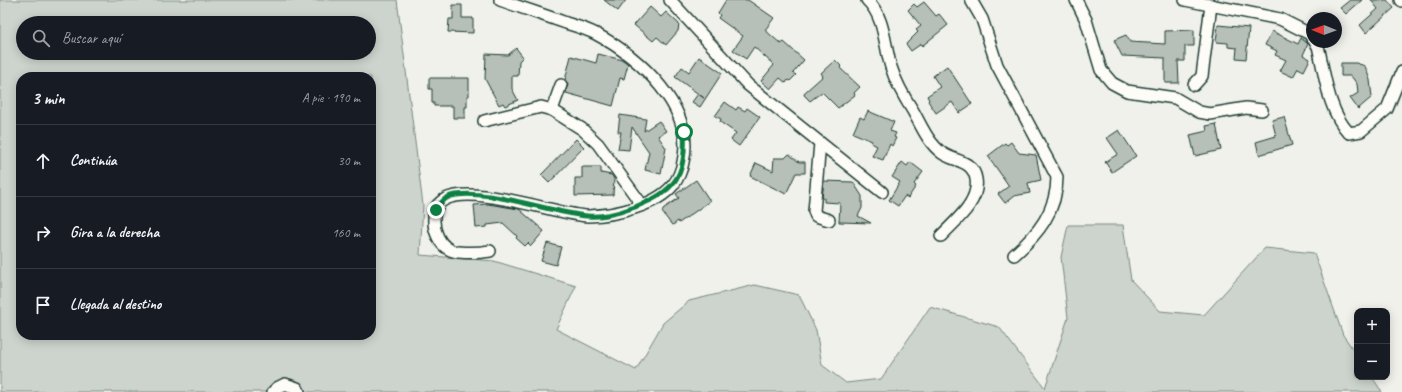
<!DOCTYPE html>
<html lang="es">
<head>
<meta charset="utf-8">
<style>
  :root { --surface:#171b24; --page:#242831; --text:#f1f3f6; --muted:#9ea1a6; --line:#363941 }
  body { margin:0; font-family:Caveat,sans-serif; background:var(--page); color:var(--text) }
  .controls { position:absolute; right:12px; bottom:12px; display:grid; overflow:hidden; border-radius:8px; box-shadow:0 2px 10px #0003 }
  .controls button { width:36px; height:36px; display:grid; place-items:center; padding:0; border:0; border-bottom:1px solid var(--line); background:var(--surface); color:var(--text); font:20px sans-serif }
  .compass { position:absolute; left:1306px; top:12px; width:36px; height:36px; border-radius:50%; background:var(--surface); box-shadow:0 2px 10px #0003; rotate:271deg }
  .stop { position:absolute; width:12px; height:12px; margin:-9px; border:3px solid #0b8043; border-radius:50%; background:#fff }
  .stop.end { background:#0b8043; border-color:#fff; box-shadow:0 1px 4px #0008 }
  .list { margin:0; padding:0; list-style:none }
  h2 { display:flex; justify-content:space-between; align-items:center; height:52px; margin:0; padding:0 16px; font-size:17px }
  h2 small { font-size:13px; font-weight:400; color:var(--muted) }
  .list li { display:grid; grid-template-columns:26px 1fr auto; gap:12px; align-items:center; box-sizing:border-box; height:72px; padding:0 16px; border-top:1px solid var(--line) }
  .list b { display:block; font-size:15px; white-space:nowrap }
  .list em { font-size:13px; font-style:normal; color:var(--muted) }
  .icon { flex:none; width:22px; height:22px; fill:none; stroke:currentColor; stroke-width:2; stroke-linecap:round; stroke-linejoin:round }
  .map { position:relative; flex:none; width:1402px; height:392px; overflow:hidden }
  .search { position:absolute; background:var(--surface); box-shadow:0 2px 10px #0003; left:16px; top:16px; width:360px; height:44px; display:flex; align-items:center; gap:10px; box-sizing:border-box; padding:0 14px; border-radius:22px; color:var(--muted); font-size:15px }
  .panel { position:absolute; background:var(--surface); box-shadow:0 2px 10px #0003; left:16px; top:72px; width:360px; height:268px; border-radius:16px }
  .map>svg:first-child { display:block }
  .green { fill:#cdd3cd; stroke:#768880; fill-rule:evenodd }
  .building { fill:#b6bfb8; stroke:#1f3d34 }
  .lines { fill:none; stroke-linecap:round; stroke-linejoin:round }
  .minor-casing { stroke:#1f3d34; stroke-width:14 }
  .minor { stroke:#fdfcf7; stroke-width:11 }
  .route { stroke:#0b8043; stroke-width:5 }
</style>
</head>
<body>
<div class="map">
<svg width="1402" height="392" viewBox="0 0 1402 392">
  <rect width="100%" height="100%" fill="#f0f1eb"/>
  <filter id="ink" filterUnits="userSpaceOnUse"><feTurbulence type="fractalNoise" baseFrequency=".025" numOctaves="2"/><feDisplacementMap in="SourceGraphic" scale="8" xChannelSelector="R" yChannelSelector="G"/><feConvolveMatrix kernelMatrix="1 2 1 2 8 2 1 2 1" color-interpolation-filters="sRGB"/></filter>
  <g filter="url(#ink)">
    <path class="green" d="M0,0h397l26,205 -3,50 74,6 82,25 -20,43 80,41 27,-47 26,-22 66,-16 44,10 17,35 6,35 24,18 35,-4 49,-72 69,20 46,61 23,-70 -7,-61 7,-32h55l8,55 29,31 44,4 61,-67 49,5 29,82 14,20v22h15l10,15h-1382zM23,23h346v30h-346zM21,77h350v258h-350z"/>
    <g class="building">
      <polygon points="604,0 626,0 618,11"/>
      <polygon points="726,0 748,0 774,18 765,30 781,44 784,42 804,60 793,73 796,75 790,81 788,80 786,83 780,78 770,89 761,81 774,65 754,47 746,59 733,50 743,36 718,18 720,15 718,13"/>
      <polygon points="1350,0 1362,0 1346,14 1340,8"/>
      <polygon points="1371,0 1387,0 1394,8 1366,33 1360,25 1378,9"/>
      <polygon points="924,2 936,16 939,14 948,25 922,46 921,44 911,51 906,44 918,32 916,30 921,26 908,10 914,4 917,7"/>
      <polygon points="453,5 462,5 462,18 473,18 473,33 448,32 449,19 453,19"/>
      <polygon points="650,7 661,17 666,12 679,24 678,31 666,45 657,37 653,41 634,25"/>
      <polygon points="1218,25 1249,28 1246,59 1236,58 1237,48 1228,47 1228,43 1216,42"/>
      <polygon points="1194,30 1194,46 1185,46 1185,61 1178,61 1179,83 1165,83 1165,58 1122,56 1114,40 1126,35 1130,42 1165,44 1165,31"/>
      <polygon points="1272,31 1298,44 1301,38 1308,44 1303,55 1310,59 1304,71 1298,68 1293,77 1280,71 1286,60 1275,55 1277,51 1265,45"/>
      <polygon points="516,48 523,57 519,61 518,76 512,76 512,89 518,100 505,106 503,103 499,105 485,79 486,54 508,55"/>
      <polygon points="598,54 623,60 628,64 624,79 620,78 613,106 566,93 568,84 565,80 571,56 596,63"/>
      <polygon points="699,57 722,73 700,107 692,102 698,94 704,98 675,77 682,67 689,72"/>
      <polygon points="835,60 842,67 840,68 860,87 854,93 855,95 838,108 822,92 810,101 804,95 805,92 823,76 821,73"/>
      <polygon points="1341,63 1356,63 1365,66 1370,80 1372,97 1358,109 1350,98 1358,93 1357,84 1351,76 1341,76"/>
      <polygon points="947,66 972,104 959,113 952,102 936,113 928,101 929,100 927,96 940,87 933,76"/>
      <polygon points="429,78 469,78 469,96 467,96 467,107 465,107 465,118 453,118 453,106 434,106 434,103 432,103 432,89 429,89"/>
      <polygon points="725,102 736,110 738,107 745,111 747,108 760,117 739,146 731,140 736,133 720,122 721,119 715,116"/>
      <polygon points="868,111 894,122 890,131 896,133 894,137 896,138 892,146 890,144 883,160 872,156 877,146 871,143 872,141 853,133 860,117 864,119"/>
      <polygon points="620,115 646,119 644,131 659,121 666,131 658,136 666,148 661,174 645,170 649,152 632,127 629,150 618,149 621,132 618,132"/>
      <polygon points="1284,117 1292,145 1259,155 1256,142 1276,136 1272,120"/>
      <polygon points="1216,124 1221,150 1195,156 1190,135 1207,131 1206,126"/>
      <polygon points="1119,130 1136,156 1112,172 1105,162 1118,154 1107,138"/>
      <polygon points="576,139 584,147 549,183 541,175"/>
      <polygon points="1011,142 1019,153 1036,155 1041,180 1028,183 1030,193 1014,196 1005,203 998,194 1009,186 988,156 1005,143 1007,145"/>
      <polygon points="789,154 799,162 805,162 805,173 796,173 786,194 750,176 756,163 773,171 774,158 785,158"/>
      <polygon points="902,162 907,166 910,162 923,172 914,184 916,186 908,198 905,196 898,206 889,200 900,182 892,177"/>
      <polygon points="582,167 601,167 601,173 612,175 614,179 613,195 575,196 575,178 582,178"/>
      <polygon points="696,180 710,201 679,223 678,221 673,225 671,224 662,212 663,209 679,198 676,194"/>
      <polygon points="824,181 853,182 862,196 862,208 858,216 871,223 839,222 840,203 824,202 824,198 822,198"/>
      <polygon points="488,204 519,209 544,231 531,246 528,243 525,246 516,238 517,236 503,223 487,225 487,227 476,228 474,205"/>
      <polygon points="547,243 561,247 556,265 541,261"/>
    </g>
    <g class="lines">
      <defs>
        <g id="minor">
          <polyline points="670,0 748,85 882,192"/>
          <path d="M867,0c18,17 17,44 24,67 5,16 13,30 22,44 8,14 15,32 29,42 13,9 31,7 34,26 4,23 -21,42 -35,57"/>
          <path d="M971,0l11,19 15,46 60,112c0,34 -19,57 -43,78"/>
          <polyline points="1076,0 1086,20 1101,70 1112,83 1127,91 1175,98 1199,112 1210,114 1246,108 1262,110"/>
          <polyline points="1185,0 1280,19 1310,34 1312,38"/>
          <polyline points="1401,0 1402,1"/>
          <path d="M1315,42l3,4c7,29 10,65 31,87l12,-2 26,-22 15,-37"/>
          <polyline points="1194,85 1202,76 1211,5"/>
          <polyline points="552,110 561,85"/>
          <polyline points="484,121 541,107 552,110 582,129 598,144 642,205"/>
          <polyline points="820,143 814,211 816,216 829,220"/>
          <path d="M490,251c-11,2 -21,2 -32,1 -19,-2 -27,-24 -23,-41 11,-39 126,6 154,5 26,-1 67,-10 84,-31 5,-6 9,-16 10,-23 13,-54 -44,-105 -87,-128 -9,-5 -20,-8 -30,-11 -22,-8 -44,-15 -66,-23"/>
          <polyline points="273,392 277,388 285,384 297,388 299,392"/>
        </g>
      </defs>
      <use href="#minor" class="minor-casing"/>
      <use href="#minor" class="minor"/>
    </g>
  </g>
  <g class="lines" filter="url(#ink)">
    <path class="route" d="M436,210c4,-6 8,-12 15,-14 33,-9 100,17 136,20 20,2 46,-7 64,-16 30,-15 35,-35 33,-68"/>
  </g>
</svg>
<div class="controls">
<button>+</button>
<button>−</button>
</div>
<svg class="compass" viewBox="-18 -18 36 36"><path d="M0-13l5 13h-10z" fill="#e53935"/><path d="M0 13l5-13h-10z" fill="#9ea1a6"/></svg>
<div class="stop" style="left:684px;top:132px"></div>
<div class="stop end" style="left:436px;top:210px"></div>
<div class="search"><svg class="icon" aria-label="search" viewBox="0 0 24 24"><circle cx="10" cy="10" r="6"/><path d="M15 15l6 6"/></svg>Buscar aquí</div>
<section class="panel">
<h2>3 min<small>A pie · 190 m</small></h2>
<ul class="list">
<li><svg class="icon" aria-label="ahead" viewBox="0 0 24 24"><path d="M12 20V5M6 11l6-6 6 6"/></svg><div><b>Continúa</b></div><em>30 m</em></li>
<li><svg class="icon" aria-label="right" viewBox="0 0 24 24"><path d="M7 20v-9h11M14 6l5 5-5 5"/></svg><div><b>Gira a la derecha</b></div><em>160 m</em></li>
<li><svg class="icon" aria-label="arrive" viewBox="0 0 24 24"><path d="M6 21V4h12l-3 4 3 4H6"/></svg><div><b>Llegada al destino</b></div></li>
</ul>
</section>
</div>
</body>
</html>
